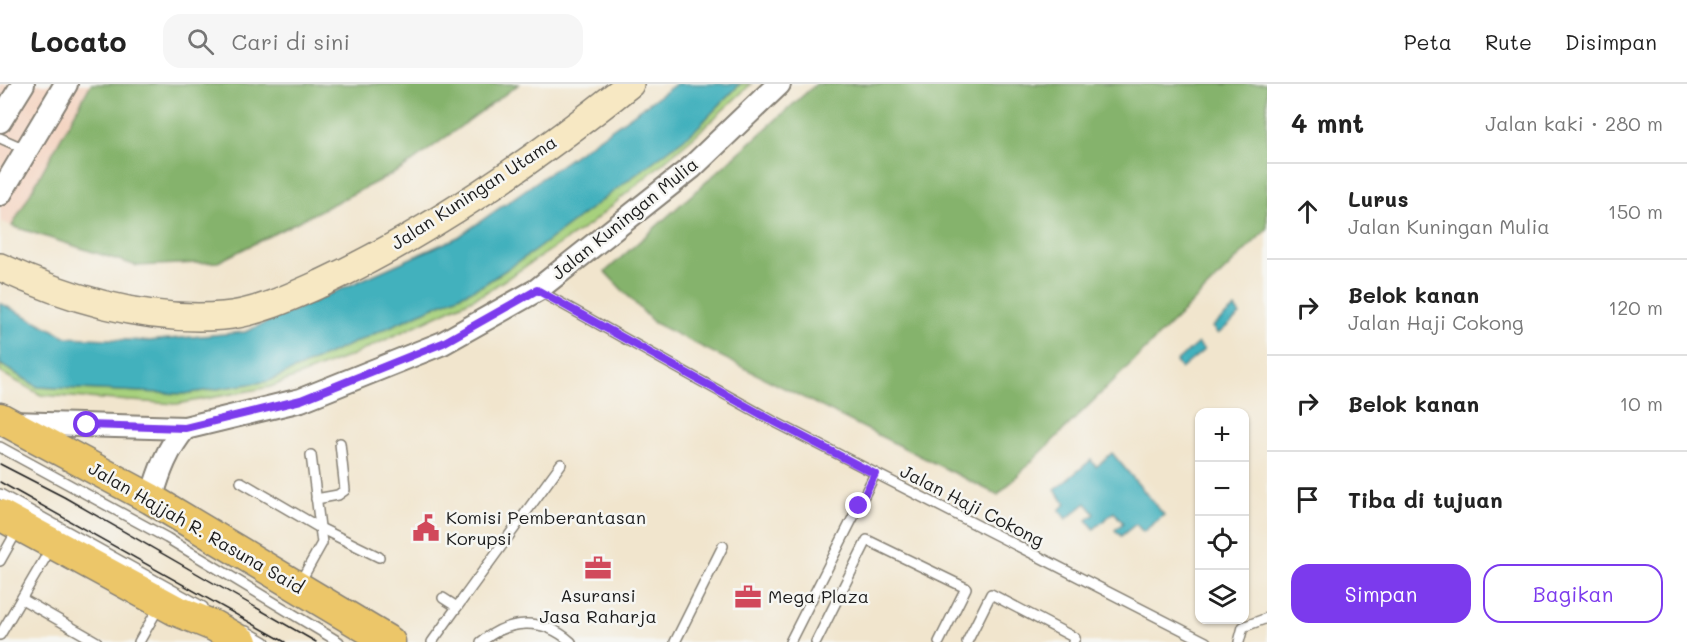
<!DOCTYPE html>
<html lang="id">
<head>
<meta charset="utf-8">
<style>
  :root { --surface:#fff; --page:#f6f6f6; --text:#222; --muted:#767676; --line:#e0e0e0; --accent:#7c3aed }
  body { margin:0; font-family:Mali,sans-serif; background:var(--page); color:var(--text) }
  .controls { position:absolute; right:18px; bottom:18px; display:grid; overflow:hidden; border-radius:12px; box-shadow:0 2px 4px #0004 }
  .controls button { width:54px; height:54px; display:grid; place-items:center; padding:0; border:0; border-bottom:2px solid var(--line); background:var(--surface); color:var(--text); font:30px sans-serif }
  .stop { position:absolute; width:18px; height:18px; margin:-14px; border:4px solid #7c3aed; border-radius:50%; background:#fff }
  .stop.end { background:#7c3aed; border-color:#fff; box-shadow:0 2px 6px #0008 }
  .list { margin:0; padding:0; list-style:none }
  h2 { display:flex; justify-content:space-between; align-items:center; height:78px; margin:0; padding:0 24px; font-size:26px }
  h2 small { font-size:20px; font-weight:400; color:var(--muted) }
  .list li { display:grid; grid-template-columns:39px 1fr auto; gap:18px; align-items:center; box-sizing:border-box; height:96px; padding:0 24px; border-top:2px solid var(--line) }
  .list b { display:block; font-size:22px; white-space:nowrap }
  .list p { margin:0; font-size:20px; white-space:nowrap; color:var(--muted) }
  .list em { font-size:20px; font-style:normal; color:var(--muted) }
  .actions { display:flex; gap:12px; padding:18px 24px }
  .actions a { flex:1; padding:14px 0; border:2px solid var(--accent); border-radius:18px; text-align:center; font-size:21px; color:var(--accent) }
  .actions .main { background:var(--accent); color:#fff }
  .icon { flex:none; width:33px; height:33px; fill:none; stroke:currentColor; stroke-width:2; stroke-linecap:round; stroke-linejoin:round }
  .map { position:relative; flex:none; width:1267px; height:558px; overflow:hidden }
  header { display:flex; align-items:center; gap:36px; box-sizing:border-box; height:84px; padding:0 30px; background:var(--surface); border-bottom:2px solid var(--line) }
  header strong { font-size:28px }
  nav { display:flex; gap:33px; margin-inline-start:auto; font-size:21px }
  .search { width:420px; height:54px; background:var(--page); display:flex; align-items:center; gap:15px; box-sizing:border-box; padding:0 21px; border-radius:18px; color:var(--muted); font-size:22px }
  main { display:flex }
  aside { flex:1; background:var(--surface) }
  .map>svg:first-child { display:block }
  .built { fill:#f4d3c0 }
  .green { fill:#a7d17d; stroke:#62764c; stroke-width:1.5 }
  .forest { fill:#85b36c; stroke:#506844; stroke-width:1.5 }
  .water { fill:#42b1bd; stroke:#2f666c; stroke-width:1.5 }
  .lines { fill:none; stroke-linecap:round; stroke-linejoin:round }
  .service-casing { stroke:#868074; stroke-width:12 }
  .tertiary-casing { stroke:#868074; stroke-width:26 }
  .secondary-casing { stroke:#868074; stroke-width:30 }
  .primary-casing { stroke:#868074; stroke-width:33 }
  .service { stroke:#fff; stroke-width:9 }
  .tertiary { stroke:#fff; stroke-width:22 }
  .secondary { stroke:#f7e8c3; stroke-width:27 }
  .primary { stroke:#ecc669; stroke-width:30 }
  .tram { stroke:#1c1c1c; stroke-width:1.5 }
  .route { stroke:#7c3aed; stroke-width:8 }
  .labels { text-anchor:middle; stroke-width:5; stroke-linejoin:round; paint-order:stroke }
  .street-label { font-size:18px; fill:#1c1c1c; stroke:#f6f6f2 }
  .poi-label { font-size:18px; fill:#1c1c1c; stroke:#f6f6f2; text-anchor:start }
</style>
</head>
<body>
<header>
<strong>Locato</strong>
<div class="search"><svg class="icon" aria-label="search" viewBox="0 0 24 24"><circle cx="10" cy="10" r="6"/><path d="M15 15l6 6"/></svg>Cari di sini</div>
<nav><a>Peta</a><a>Rute</a><a>Disimpan</a></nav>
</header>
<main>
<div class="map">
<svg width="1267" height="558" viewBox="0 0 1267 558">
  <rect width="100%" height="100%" fill="#f6f6f2"/>
  <filter id="ink" filterUnits="userSpaceOnUse"><feTurbulence type="fractalNoise" baseFrequency=".0167" numOctaves="2"/><feDisplacementMap in="SourceGraphic" scale="12" xChannelSelector="R" yChannelSelector="G"/><feConvolveMatrix kernelMatrix="1 2 1 2 8 2 1 2 1" color-interpolation-filters="sRGB"/></filter>
  <filter id="wash" filterUnits="userSpaceOnUse"><feTurbulence type="fractalNoise" baseFrequency=".008" numOctaves="4" result="noise"/><feDisplacementMap in="SourceGraphic" scale="24" xChannelSelector="R" yChannelSelector="G"/><feGaussianBlur stdDeviation="1.35" result="paint"/><feColorMatrix in="noise" values="0 0 0 0 0 0 0 0 0 0 0 0 0 0 0 0 0 1.4 0 .05"/><feComposite in="paint" operator="in"/></filter>
  <g filter="url(#wash)">
    <rect width="100%" height="100%" fill="#f1e5cd"/>
    <polygon class="built" points="0,0 91,0 12,142 0,137"/>
    <polygon class="green" points="740,0 751,0 697,50 589,141 483,210 355,270 270,303 177,320 41,311 0,288 0,280 38,303 184,310 269,297 483,201 533,168 695,46"/>
    <g class="forest">
      <polygon points="91,0 519,0 402,85 218,178 137,182 12,142"/>
      <polygon points="816,0 1267,0 1267,145 998,411 654,239 605,188"/>
    </g>
    <g class="water">
      <polygon points="676,0 740,0 695,46 533,168 483,201 269,297 184,310 38,303 0,280 0,219 67,253 148,257 245,248 458,153"/>
      <polygon points="1235,224 1240,231 1218,250 1212,243"/>
      <polygon points="1198,259 1204,266 1181,285 1176,278"/>
      <polygon points="1112,369 1164,431 1143,448 1136,440 1121,452 1115,446 1123,439 1114,428 1094,445 1087,436 1095,430 1086,419 1066,435 1059,426 1066,420 1055,406 1091,376 1096,383"/>
    </g>
  </g>
  <g filter="url(#ink)">
    <g class="lines">
      <defs>
        <g id="service">
          <polyline points="0,54 25,65"/>
          <polyline points="539,207 773,337 1206,558"/>
          <polyline points="0,363 167,454 339,558"/>
          <polyline points="241,398 320,444 379,473"/>
          <polyline points="0,410 203,523"/>
          <polyline points="316,415 338,411 345,406 340,359"/>
          <polyline points="0,477 18,445"/>
          <polyline points="299,500 322,459 311,371"/>
          <polyline points="22,515 97,558"/>
          <polyline points="457,523 561,380"/>
          <polyline points="246,547 265,558"/>
          <polyline points="0,551 51,464"/>
          <polyline points="139,558 160,521"/>
          <polyline points="432,558 457,523 443,514"/>
          <path d="M481,558c28,-23 62,-25 90,0"/>
          <polyline points="675,558 723,462"/>
          <polyline points="790,558 875,390"/>
          <polyline points="816,558 867,456 966,504 939,558"/>
          <polyline points="967,558 991,510 1075,554 1073,558"/>
          <polyline points="1239,558 1243,543 1267,534"/>
        </g>
        <g id="tertiary">
          <polyline points="0,37 23,0"/>
          <polyline points="0,110 66,0"/>
          <polyline points="11,339 185,344 301,316 443,259 537,206 691,84 779,0"/>
          <path d="M151,415c8,-27 16,-50 34,-71"/>
        </g>
        <path id="secondary" d="M0,183c69,32 147,55 223,49 32,-2 70,-20 99,-33 111,-52 212,-123 308,-199"/>
        <g id="primary">
          <polyline points="0,334 151,415 390,558"/>
          <polyline points="0,431 175,526 214,542 242,558"/>
        </g>
      </defs>
      <use href="#service" class="service-casing"/>
      <use href="#tertiary" class="tertiary-casing"/>
      <use href="#secondary" class="secondary-casing"/>
      <use href="#primary" class="primary-casing"/>
      <use href="#service" class="service"/>
      <use href="#tertiary" class="tertiary"/>
      <use href="#secondary" class="secondary"/>
      <use href="#primary" class="primary"/>
      <g class="tram">
        <polyline points="0,380 64,413 316,558"/>
        <polyline points="0,398 285,558"/>
      </g>
    </g>
  </g>
  <g class="lines" filter="url(#ink)">
    <polyline class="route" points="87,341 185,344 301,316 443,259 537,206 773,337 875,390 859,422"/>
  </g>
  <defs>
    <symbol id="civic-bare" viewBox="-9 -9 18 18"><path d="M-.6-6.5H3V-4.5H.6V-3L4-1V1h2V6H-6V1h2V-1L-.6-3ZM-1.2 2.5V6h2.4V2.5Z" fill="#d1495b" stroke="#f6f6f2" stroke-width="2.5" paint-order="stroke"/></symbol>
    <symbol id="office-bare" viewBox="-9 -9 18 18"><path d="M-6-3h4V-5.5h4V-3h4V5H-6ZM-1-4.5V-3h2v-1.5ZM-6 0V1H6V0Z" fill="#d1495b" stroke="#f6f6f2" stroke-width="2.5" paint-order="stroke"/></symbol>
  </defs>
  <g fill-rule="evenodd">
    <use href="#civic-bare" x="407" y="425" width="38" height="38"/>
    <use href="#office-bare" x="579" y="465" width="38" height="38"/>
    <use href="#office-bare" x="729" y="494" width="38" height="38"/>
  </g>
  <g class="labels">
    <g class="street-label">
      <text transform="translate(474 109) rotate(-33)" y="6">Jalan Kuningan Utama</text>
      <text transform="translate(625 135) rotate(-39)" y="6">Jalan Kuningan Mulia</text>
      <text transform="translate(972 422) rotate(27)" y="6">Jalan Haji Cokong</text>
      <text transform="translate(196 444) rotate(30)" y="6">Jalan Hajjah R. Rasuna Said</text>
    </g>
    <g class="poi-label">
      <text x="446" y="440">Komisi Pemberantasan<tspan x="446" dy="21">Korupsi</tspan></text>
      <text x="598" y="518" text-anchor="middle">Asuransi<tspan x="598" dy="21">Jasa Raharja</tspan></text>
      <text x="768" y="519">Mega Plaza</text>
    </g>
  </g>
</svg>
<div class="controls">
<button>+</button>
<button>−</button>
<button><svg class="icon" aria-label="locate" viewBox="0 0 24 24"><circle cx="12" cy="12" r="6"/><path d="M12 2v4M12 18v4M2 12h4M18 12h4"/></svg></button>
<button><svg class="icon" aria-label="layers" viewBox="0 0 24 24"><path d="M12 4l9 5-9 5-9-5zM3 14l9 5 9-5"/></svg></button>
</div>
<div class="stop" style="left:87px;top:341px"></div>
<div class="stop end" style="left:859px;top:422px"></div>
</div>
<aside>
<h2>4 mnt<small>Jalan kaki · 280 m</small></h2>
<ul class="list">
<li><svg class="icon" aria-label="ahead" viewBox="0 0 24 24"><path d="M12 20V5M6 11l6-6 6 6"/></svg><div><b>Lurus</b><p>Jalan Kuningan Mulia</p></div><em>150 m</em></li>
<li><svg class="icon" aria-label="right" viewBox="0 0 24 24"><path d="M7 20v-9h11M14 6l5 5-5 5"/></svg><div><b>Belok kanan</b><p>Jalan Haji Cokong</p></div><em>120 m</em></li>
<li><svg class="icon" aria-label="right" viewBox="0 0 24 24"><path d="M7 20v-9h11M14 6l5 5-5 5"/></svg><div><b>Belok kanan</b></div><em>10 m</em></li>
<li><svg class="icon" aria-label="arrive" viewBox="0 0 24 24"><path d="M6 21V4h12l-3 4 3 4H6"/></svg><div><b>Tiba di tujuan</b></div></li>
</ul>
<div class="actions"><a class="main">Simpan</a><a>Bagikan</a></div>
</aside>
</main>
</body>
</html>
